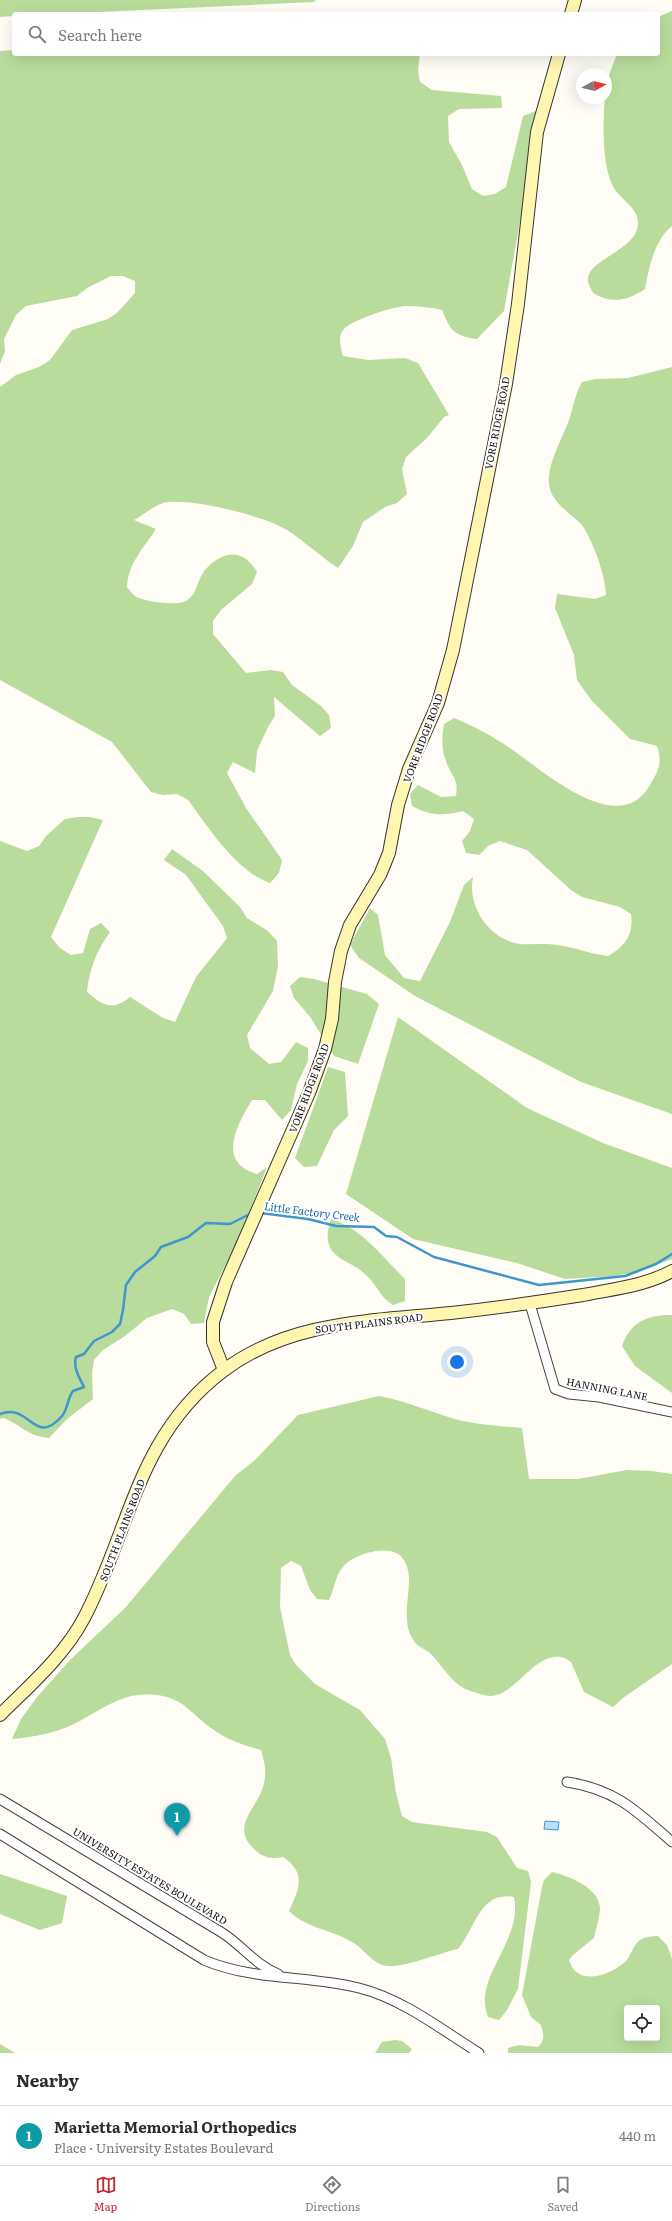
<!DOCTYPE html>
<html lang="en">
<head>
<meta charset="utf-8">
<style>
  :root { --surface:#fff; --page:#f2f2f3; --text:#2b2b33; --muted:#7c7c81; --line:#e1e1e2; --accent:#c4262e }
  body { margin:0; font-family:Literata,serif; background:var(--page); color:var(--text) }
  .controls { position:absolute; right:12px; bottom:12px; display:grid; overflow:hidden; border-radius:4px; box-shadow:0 4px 16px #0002 }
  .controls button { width:36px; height:36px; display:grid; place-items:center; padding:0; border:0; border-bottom:1px solid var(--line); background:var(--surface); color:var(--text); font:20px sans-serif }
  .compass { position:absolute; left:576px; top:68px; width:36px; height:36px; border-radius:50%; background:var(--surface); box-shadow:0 4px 16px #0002; rotate:82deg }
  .you { position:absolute; left:457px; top:1362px; width:14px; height:14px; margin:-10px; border:3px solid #fff; border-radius:50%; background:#1a73e8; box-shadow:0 0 0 6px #1a73e833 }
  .badge { display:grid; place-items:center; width:26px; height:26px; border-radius:50%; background:var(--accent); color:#fff; font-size:13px; font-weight:700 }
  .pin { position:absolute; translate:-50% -33px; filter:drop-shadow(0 1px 2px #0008) }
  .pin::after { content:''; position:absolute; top:21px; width:14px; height:12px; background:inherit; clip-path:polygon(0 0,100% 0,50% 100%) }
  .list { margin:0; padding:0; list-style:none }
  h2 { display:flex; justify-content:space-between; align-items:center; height:52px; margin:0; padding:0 16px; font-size:17px }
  h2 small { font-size:13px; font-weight:400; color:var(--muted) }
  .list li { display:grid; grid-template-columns:26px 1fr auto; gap:12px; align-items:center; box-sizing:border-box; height:60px; padding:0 16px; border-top:1px solid var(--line) }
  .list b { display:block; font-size:15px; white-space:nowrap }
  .list p { margin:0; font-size:13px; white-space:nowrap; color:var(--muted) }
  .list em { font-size:13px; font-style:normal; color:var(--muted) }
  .icon { flex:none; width:22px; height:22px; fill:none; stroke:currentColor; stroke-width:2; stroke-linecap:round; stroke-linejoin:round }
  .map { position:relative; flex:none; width:672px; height:2053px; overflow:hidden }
  .search { position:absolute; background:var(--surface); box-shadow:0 4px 16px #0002; left:12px; right:12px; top:12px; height:44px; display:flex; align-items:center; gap:10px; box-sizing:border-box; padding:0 14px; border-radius:4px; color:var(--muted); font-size:15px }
  .sheet { height:112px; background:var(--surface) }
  nav { display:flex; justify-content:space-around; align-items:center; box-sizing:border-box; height:56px; border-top:1px solid var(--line); background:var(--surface); font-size:11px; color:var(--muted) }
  nav a { display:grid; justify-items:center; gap:2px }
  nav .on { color:var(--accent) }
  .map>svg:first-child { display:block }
  .forest { fill:#b9dc9c; fill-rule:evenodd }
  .water { fill:#b9e0f7; stroke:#3f96cf }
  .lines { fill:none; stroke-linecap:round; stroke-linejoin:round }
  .stream { stroke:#3f96cf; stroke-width:2.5 }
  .street-casing { stroke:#444; stroke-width:11 }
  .secondary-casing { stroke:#333; stroke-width:14 }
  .street { stroke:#fff; stroke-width:9 }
  .secondary { stroke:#fff6b0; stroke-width:12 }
  .labels { text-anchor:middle; stroke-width:4; stroke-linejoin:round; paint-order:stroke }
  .street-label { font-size:10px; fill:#111; stroke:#fff }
  .water-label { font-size:11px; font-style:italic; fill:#1768a6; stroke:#fff }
</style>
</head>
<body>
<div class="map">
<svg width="672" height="2053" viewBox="0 0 672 2053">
  <rect width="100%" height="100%" fill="#fffdf5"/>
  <g class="forest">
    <polygon points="0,0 316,0 314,2 54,14 14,14 14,16 0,17"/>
    <path d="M672,11v215c-18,15 -23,41 -27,63 -18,12 -33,15 -52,4 -2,-4 -4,-8 -5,-11 -3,-23 48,-30 50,-58 1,-18 -21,-25 -27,-42 -10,-25 -8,-69 -5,-93 1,-11 7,-24 11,-35h41v-37z"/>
    <path d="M14,50v4h406l-2,16 2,12 12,8 69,6 1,12 -43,1 -11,7 1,26 13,23 10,24 11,7 12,-2 11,-7 17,-71 13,-5 -9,71 -23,129 -27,28c-23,-3 -27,-9 -35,-29 -12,-3 -25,-4 -37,-4 -13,1 -53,14 -61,23 -7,7 -3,19 -1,27l25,4 37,-2 13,5 31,52 -5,2 -17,21 -21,19 -4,12 5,25 -10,9 -12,4 -22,15 -10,24 -15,22c-18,-12 -33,-26 -51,-38 -22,-14 -98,-33 -124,-27 -9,3 -20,12 -29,17l22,9c-12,19 -28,34 -29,58 2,2 5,7 8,9 9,6 42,10 51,5 12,-7 11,-22 19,-31 18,-20 38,-22 52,2l-5,12 -31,26 -8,11v13l33,39 25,-3 12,2 9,13 29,21 8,9 2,13 -11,8 -46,-39 1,19 -7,11 -11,24 -2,22 -22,-11 -6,11 19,35 36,52 -3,13 -9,10c-33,-11 -62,-56 -82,-83l-11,-6 -14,1 -12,-3 -39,-50 -112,-62v-293l16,-12 23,-8 11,-7 22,-30 36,-11 10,-7 17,-19v-12l-12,-5h-12l-24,12 -10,8 -51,10 -10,9 -12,24 1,12 -5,13v-313z"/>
    <path d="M672,367v747l-91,-32 -166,-86 -56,-38 -9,-13 20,-37 8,7 7,40 19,23 16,3 30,-59 14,-37 9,-8c-6,29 16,63 47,67 12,1 25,-1 37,1 17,2 33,9 51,11 17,-9 26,-22 23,-42l-11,-7 -38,-10 -11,-7 -44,-40 -27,-9 -12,5 -9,9 -13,-2 -4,-12 8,-10 4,-12 -11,-8c-20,5 -33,5 -51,-5l-2,-12 8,-9 23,12 15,-1c3,-19 -5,-19 -10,-35 -5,-11 -4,-25 -2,-37l10,-6c20,8 38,18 56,30 31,21 106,90 138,40 10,-16 15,-24 9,-42l-27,-7 -38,-38 -8,-11 -7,-10 -3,-25 -19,-47 2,-14 38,5 11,-4c0,-17 -14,-59 -26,-72 -9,-9 -24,-18 -29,-31 -9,-22 13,-55 19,-75 4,-13 5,-23 12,-35l14,-3 32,-1z"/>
    <path d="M78,817h12l13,3 -52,117 9,11 11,7 12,-2 7,-24 11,-6 9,9c-13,18 -21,38 -23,60 16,14 26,19 43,5l33,21 12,4 21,-45 31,-39 -4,-12 -37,-51 -22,-15 8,-11 31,22 37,36 7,11 21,13 9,10 1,25 -5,25 -26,44 3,13 19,16 12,-2 15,-20 12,6v13l-11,23 -6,26 -9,10 -17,-20h-13c-15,25 -36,62 5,74l10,-7 -30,76 -28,54 -5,26 -13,1 -7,-10 -12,-5 -25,9 -22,18 -22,14 -9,10 -2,13 1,26 -26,20 -18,19c-22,-2 -27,-13 -46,-20l-3,1v-578l27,10 12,-5 7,-10 19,-17z"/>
    <polygon points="300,977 314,979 367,994 379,1004 358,1064 334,1056 311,1018 294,998 290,986"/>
    <polygon points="398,1017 527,1108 603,1143 672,1168 672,1259 641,1271 615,1276 565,1279 517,1263 413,1239 346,1194"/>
    <polygon points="328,1067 345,1072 348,1116 334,1130 317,1166 304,1167 295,1158"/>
    <path d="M331,1219c32,10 51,38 74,60v22l-12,4c-14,-9 -14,-17 -25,-28 -18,-20 -51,-16 -37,-58z"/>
    <path d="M672,1315v78l-37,-27 -13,-20c8,-24 25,-31 50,-31z"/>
    <path d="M379,1396c26,5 50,15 76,23 22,6 45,7 67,9l7,51h49l49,-9 25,1 20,3v190l-49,34 -10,9 -29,-15 -13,-30c-3,-2 -7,-5 -11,-5 -28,-4 -49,47 -76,38 -7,-2 -19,-5 -25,-10 -11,-8 -19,-22 -28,-31 -5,-5 -14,-7 -17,-13 -5,-7 -7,-15 -7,-23 -2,-19 8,-42 -4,-59 -11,-17 -50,-5 -60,8 -8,9 -9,23 -14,33l-12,-1 -7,-9 -9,-24 -10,-5 -10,7 -1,39 10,48 6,10 19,19 45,26 25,29 6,19 5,35 6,23 10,6 75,10 10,5 20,31 11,3 3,11 -13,107 -11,21 -8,10 -11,-3c-16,-41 35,-74 26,-120 -34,-7 -39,32 -56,52 -19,4 -51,18 -69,17 -16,0 -24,-17 -37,-24 -21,-13 -45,-13 -63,-31 10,-22 18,-38 -6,-54 -12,2 -19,1 -28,-7 -26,-24 2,-41 8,-63 4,-13 2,-25 -2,-37 -17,-5 -32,-9 -47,-20 -16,-10 -28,-28 -47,-33 -38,-10 -59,9 -91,26 -20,10 -42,14 -64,16l9,-20 16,-22 33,-37 56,-53 109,-131 20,-16 43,-45z"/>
    <path d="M552,1872c17,4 49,16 48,38 -1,9 -4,19 -6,28l-21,17 -4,5c8,28 42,15 57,1 5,-6 7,-16 14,-21 5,-3 11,-4 18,-4l9,9 5,14v94h-164v-5l11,-3 19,2c7,-6 6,-13 3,-22l-10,-8 -9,-22 20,-108 2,-7zM627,2008h30v30h-30z"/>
    <polygon points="0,1874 67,1896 62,1923 40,1930 0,1914"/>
    <polygon points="395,2040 402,2041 412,2049 409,2053 375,2053 382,2042"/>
    <polygon points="0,2044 15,2053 0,2053"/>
  </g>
  <polygon class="water" points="545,1821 559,1822 558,1830 544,1829"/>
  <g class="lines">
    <g class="stream">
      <polyline points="261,1213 308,1219 336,1226 374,1227 386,1236 397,1237 434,1257 539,1285 625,1276 656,1264 672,1254"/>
      <path d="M0,1414c30,-12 34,34 62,2 6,-7 5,-17 11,-25l11,-4c-5,-10 -11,-19 -8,-30l8,-3 10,-13 18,-9 8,-8 3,-14 3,-25 9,-13 20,-16 6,-9 27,-10 18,-14 24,1 22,-11"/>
    </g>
    <defs>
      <g id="street">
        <polyline points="530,1304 555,1389 569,1394 599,1397 672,1412"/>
        <path d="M567,1782c48,7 70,29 105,60"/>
        <path d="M0,1799l221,133c21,13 33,32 57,42"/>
        <path d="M0,1834l204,126c49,21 104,15 155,28 44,11 83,42 120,65"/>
      </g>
      <g id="secondary">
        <polyline points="571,14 575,0"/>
        <polyline points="224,1370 213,1342 213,1322 226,1282 309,1093 325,1049 332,1019 335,982 341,951 350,925 380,875 389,853 398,805 409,769 438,703 453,650 506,384 518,304 537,132 559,54"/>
        <path d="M0,1715c30,-30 64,-59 84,-97 47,-89 52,-181 139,-247 65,-50 149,-50 228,-58 44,-5 88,-11 132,-18 29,-6 62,-9 89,-24"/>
      </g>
    </defs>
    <use href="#street" class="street-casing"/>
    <use href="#secondary" class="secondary-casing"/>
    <use href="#street" class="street"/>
    <use href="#secondary" class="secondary"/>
  </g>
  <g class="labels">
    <g class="street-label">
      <text transform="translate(497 423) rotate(-79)" y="4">VORE RIDGE ROAD</text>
      <text transform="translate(423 738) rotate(-69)" y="4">VORE RIDGE ROAD</text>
      <text transform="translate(309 1088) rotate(-69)" y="4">VORE RIDGE ROAD</text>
      <text transform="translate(369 1323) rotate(-7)" y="4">SOUTH PLAINS ROAD</text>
      <text transform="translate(607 1389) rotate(11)" y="4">HANNING LANE</text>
      <text transform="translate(122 1530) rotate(-69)" y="4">SOUTH PLAINS ROAD</text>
      <text transform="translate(150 1876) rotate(31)" y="4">UNIVERSITY ESTATES BOULEVARD</text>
    </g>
    <g class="water-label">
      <text transform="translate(312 1212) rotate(7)" y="4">Little Factory Creek</text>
    </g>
  </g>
</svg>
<div class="controls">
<button><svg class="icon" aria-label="locate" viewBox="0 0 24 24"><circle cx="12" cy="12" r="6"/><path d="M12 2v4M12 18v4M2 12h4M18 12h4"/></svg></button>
</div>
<svg class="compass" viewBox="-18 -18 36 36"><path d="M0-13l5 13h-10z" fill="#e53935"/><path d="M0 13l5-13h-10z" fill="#7c7c81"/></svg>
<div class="you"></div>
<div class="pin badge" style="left:177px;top:1836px;background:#0f9aa8">1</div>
<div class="search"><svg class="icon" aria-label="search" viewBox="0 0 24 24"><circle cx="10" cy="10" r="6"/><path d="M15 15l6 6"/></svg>Search here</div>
</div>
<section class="sheet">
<h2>Nearby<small></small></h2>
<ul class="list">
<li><span class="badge" style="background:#0f9aa8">1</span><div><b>Marietta Memorial Orthopedics</b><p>Place · University Estates Boulevard</p></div><em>440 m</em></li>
</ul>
</section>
<nav>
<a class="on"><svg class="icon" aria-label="map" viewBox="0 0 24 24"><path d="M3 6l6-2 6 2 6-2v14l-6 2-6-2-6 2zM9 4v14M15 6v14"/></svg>Map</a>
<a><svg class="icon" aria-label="directions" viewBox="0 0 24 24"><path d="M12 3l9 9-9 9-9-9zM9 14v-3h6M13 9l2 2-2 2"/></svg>Directions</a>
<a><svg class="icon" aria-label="saved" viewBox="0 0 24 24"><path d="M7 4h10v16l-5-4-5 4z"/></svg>Saved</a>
</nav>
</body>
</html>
